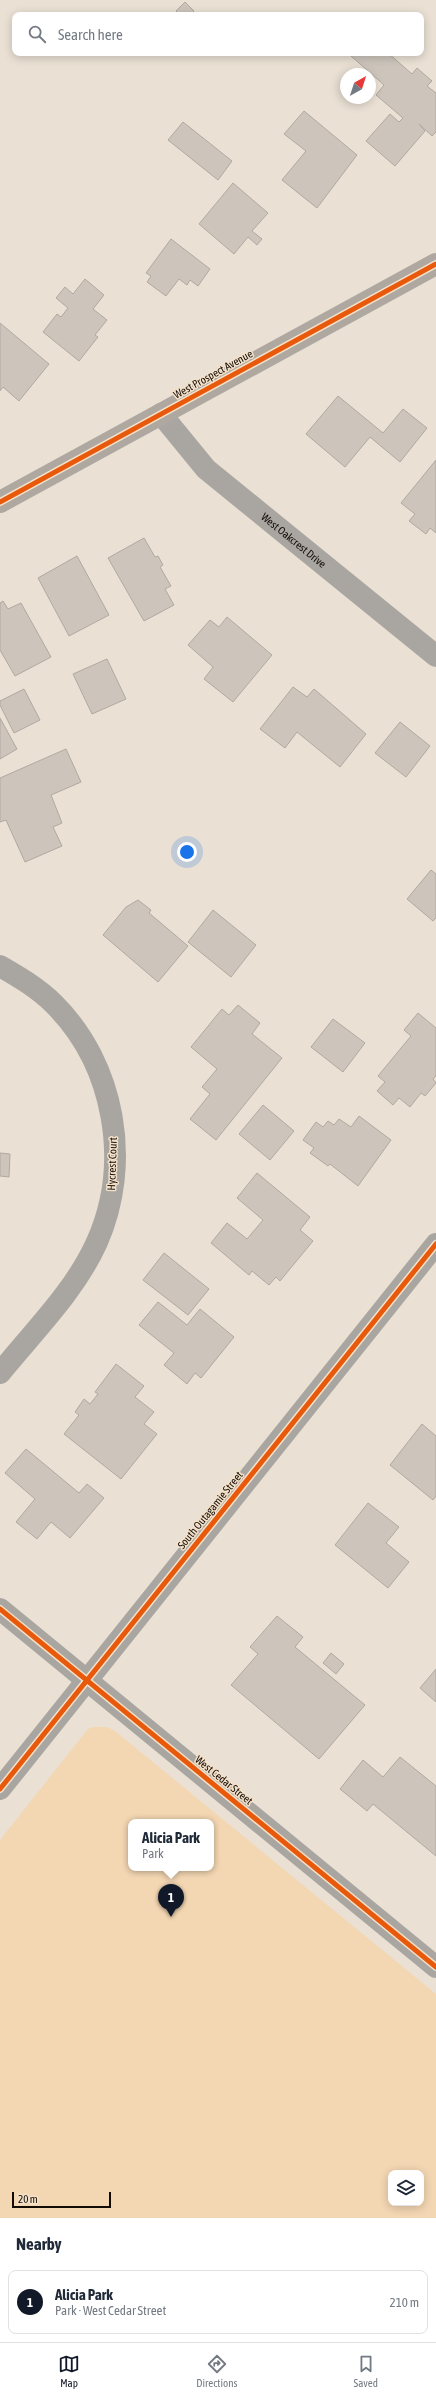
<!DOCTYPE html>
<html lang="en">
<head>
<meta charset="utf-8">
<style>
  :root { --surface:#fff; --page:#f2f2f3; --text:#1f2937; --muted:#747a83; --line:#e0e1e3; --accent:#111827 }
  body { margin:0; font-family:"Asap Condensed",sans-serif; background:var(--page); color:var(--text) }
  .controls { position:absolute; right:12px; bottom:12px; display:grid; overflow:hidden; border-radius:8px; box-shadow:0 2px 10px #0003 }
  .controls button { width:36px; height:36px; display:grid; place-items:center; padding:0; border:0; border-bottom:1px solid var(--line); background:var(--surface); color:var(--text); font:20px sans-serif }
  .compass { position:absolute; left:340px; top:68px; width:36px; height:36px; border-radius:50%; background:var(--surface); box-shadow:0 2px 10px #0003; rotate:39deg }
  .scale { position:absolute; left:12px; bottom:10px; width:99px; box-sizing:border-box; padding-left:4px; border:2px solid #130c05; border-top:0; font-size:11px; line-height:14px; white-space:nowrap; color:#130c05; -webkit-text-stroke:3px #f4e1ca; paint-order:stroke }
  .you { position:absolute; left:187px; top:852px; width:14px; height:14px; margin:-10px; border:3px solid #fff; border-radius:50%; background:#1a73e8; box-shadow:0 0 0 6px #1a73e833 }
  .badge { display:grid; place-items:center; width:26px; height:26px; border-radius:50%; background:var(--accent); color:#fff; font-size:13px; font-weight:700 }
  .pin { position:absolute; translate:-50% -33px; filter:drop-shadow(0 1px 2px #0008) }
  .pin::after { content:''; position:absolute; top:21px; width:14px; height:12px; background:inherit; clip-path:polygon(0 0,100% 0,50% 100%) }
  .popup { position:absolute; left:128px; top:1819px; width:86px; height:52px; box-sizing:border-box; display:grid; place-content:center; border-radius:8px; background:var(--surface); filter:drop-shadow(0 1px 3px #0005); font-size:13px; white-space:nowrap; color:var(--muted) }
  .popup b { font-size:15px; color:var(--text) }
  .popup::after { content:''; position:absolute; left:50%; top:100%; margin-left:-8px; border:8px solid transparent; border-top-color:var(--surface) }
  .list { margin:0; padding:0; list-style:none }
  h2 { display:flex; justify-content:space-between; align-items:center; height:52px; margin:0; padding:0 16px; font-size:17px }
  h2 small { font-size:13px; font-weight:400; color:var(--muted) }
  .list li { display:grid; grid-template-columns:26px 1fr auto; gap:12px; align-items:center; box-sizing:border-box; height:64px; margin:0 8px 8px; padding:0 8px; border:1px solid var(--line); border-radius:8px }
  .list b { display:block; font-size:15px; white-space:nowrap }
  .list p { margin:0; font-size:13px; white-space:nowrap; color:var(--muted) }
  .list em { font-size:13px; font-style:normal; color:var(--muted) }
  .icon { flex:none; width:22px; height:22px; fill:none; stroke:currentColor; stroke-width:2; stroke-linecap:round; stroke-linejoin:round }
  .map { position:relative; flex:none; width:436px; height:2218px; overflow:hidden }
  .search { position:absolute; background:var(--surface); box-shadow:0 2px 10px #0003; left:12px; right:12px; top:12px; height:44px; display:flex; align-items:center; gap:10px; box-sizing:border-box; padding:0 14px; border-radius:8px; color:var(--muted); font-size:15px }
  .sheet { height:124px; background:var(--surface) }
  nav { display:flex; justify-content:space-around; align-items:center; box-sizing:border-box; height:56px; border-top:1px solid var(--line); background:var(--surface); font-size:11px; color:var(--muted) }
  nav a { display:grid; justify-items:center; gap:2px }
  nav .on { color:var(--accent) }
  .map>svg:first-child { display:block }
  .green { fill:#f3d6b2; fill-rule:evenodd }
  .building { fill:#cdc5bc; stroke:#b1a9a0 }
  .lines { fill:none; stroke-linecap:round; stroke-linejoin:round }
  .minor { stroke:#a9a6a2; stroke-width:22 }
  .major { stroke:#aea8a0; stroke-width:22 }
  .cycleway-casing { stroke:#f4e1ca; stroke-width:8 }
  .cycleway { stroke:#e8590c; stroke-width:5 }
  .labels { text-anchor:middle; stroke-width:3; stroke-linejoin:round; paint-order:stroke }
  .street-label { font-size:11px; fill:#130c05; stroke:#f4e1ca }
</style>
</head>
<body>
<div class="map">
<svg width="436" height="2218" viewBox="0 0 436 2218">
  <rect width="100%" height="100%" fill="#eae0d4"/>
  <path class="green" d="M94,1727h13l8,4 321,263v224h-436v-378l88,-111zM131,1822h80v46h-80zM391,2173h30v30h-30z"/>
  <g class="building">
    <polygon points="185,2 194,11 191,15 180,15 176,11"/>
    <polygon points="353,53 388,53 412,74 417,68 432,81 427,86 436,93 436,132 432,136 419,124 425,131 395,166 366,141 390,114 399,122 403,118 376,95 384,85 351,56"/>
    <polygon points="304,111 357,155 317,208 282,180 306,151 284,134"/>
    <polygon points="183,122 232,161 218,180 168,140"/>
    <polygon points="233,183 268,213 252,231 262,239 257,245 248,237 234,254 199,224"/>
    <polygon points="171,239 210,269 198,286 190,280 187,285 179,279 166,296 147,282 151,276 146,273"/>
    <polygon points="85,279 104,295 93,309 107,320 95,335 98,337 79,361 43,332 57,314 61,317 68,308 56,298 65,287 73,294"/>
    <polygon points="0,323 49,364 19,401 3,387 0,391"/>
    <polygon points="338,396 383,433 403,409 427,428 400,462 370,437 345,467 306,434"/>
    <polygon points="436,460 436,533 430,528 426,534 409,521 415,514 401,503"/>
    <polygon points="144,538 155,557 158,556 163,565 160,567 171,586 165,589 174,605 144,621 108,558"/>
    <polygon points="77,556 109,615 69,636 38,578"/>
    <polygon points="3,601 8,609 21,603 51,657 15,676 0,650 0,603"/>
    <polygon points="227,617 272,655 233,702 204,679 213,667 188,645 210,620 219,627"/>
    <polygon points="107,659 126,699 92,714 73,674"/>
    <polygon points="293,687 307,697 314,689 366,734 340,767 297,732 285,748 260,729"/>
    <polygon points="24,689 40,720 14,733 0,705 0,701"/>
    <polygon points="0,718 17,749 0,759"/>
    <polygon points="400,722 430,746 406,777 375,753"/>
    <polygon points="66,749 81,782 51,795 62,823 53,827 62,846 25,862 6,820 0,822 0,778"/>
    <polygon points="431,870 436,874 436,918 433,921 407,899"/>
    <polygon points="138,900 151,910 149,913 188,946 158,982 103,935 126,907"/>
    <polygon points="213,910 256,945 231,977 188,942"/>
    <polygon points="238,1005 260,1023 252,1034 282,1058 216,1140 190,1119 210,1094 202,1087 217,1069 191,1047 222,1009 229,1015"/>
    <polygon points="418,1013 436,1028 436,1076 433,1079 436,1083 425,1096 421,1093 410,1107 399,1098 393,1105 377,1091 385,1082 378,1076 411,1036 404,1030"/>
    <polygon points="333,1019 365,1043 343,1072 311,1047"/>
    <polygon points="263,1105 294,1131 270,1160 239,1134"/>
    <polygon points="359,1116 391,1140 358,1186 330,1164 328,1166 310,1153 314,1148 303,1140 316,1122 323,1127 328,1121 334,1125 339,1119 351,1127"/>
    <polygon points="0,1153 10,1154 9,1177 0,1176"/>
    <polygon points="257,1173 310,1217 300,1230 313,1241 280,1281 276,1277 269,1285 252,1271 249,1275 211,1243 227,1223 247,1239 263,1220 237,1198"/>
    <polygon points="164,1253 209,1289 188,1315 143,1280"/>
    <polygon points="158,1302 187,1325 200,1309 234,1337 201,1378 195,1373 187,1384 164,1365 174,1353 139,1325"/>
    <polygon points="116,1364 144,1386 135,1397 154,1412 144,1424 157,1434 121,1479 64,1434 79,1415 75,1412 84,1399 90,1404 98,1394 95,1392"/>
    <polygon points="422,1424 436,1436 436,1496 433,1500 390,1465"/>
    <polygon points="26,1449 79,1493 87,1484 104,1498 70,1538 51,1522 37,1539 16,1522 35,1499 5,1473"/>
    <polygon points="368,1503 399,1527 386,1543 409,1562 388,1588 335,1545"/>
    <polygon points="277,1616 303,1637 295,1647 365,1705 319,1759 231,1685 258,1654 250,1647"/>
    <polygon points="331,1653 344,1664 336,1674 323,1663"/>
    <polygon points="436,1669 436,1702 420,1688"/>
    <polygon points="400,1757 436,1786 436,1856 373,1804 367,1811 340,1789 363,1760 383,1777"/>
  </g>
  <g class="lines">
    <g class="minor">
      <path id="s1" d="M161,414l45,55 230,187"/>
      <path d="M0,966c19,11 38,22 54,38 61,61 78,159 43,238 -22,49 -63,89 -97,131"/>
      <polyline points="0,1609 436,1967"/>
      <polyline points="0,1789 436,1244"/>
    </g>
    <polyline class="major" points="0,502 436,264"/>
    <defs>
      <g id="cycleway">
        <polyline points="0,502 436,264"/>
        <polyline points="0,1609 436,1967"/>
        <polyline points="0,1789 436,1244"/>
      </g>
    </defs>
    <use href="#cycleway" class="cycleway-casing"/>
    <use href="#cycleway" class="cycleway"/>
  </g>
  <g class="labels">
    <g class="street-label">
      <text transform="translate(213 374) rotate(-29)" y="4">West Prospect Avenue</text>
      <text dy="4" stroke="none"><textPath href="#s1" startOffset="184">West Oakcrest Drive</textPath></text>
      <text transform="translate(112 1164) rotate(-88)" y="4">Hycrest Court</text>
      <text transform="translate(210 1510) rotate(-51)" y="4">South Outagamie Street</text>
      <text transform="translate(224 1780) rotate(39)" y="4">West Cedar Street</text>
    </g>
  </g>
</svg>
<div class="controls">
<button><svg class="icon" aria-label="layers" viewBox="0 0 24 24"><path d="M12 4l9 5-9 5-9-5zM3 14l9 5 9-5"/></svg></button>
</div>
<svg class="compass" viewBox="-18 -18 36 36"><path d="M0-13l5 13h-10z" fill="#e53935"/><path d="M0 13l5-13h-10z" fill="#747a83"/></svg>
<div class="scale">20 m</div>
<div class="you"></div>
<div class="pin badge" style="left:171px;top:1917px">1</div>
<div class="popup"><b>Alicia Park</b>Park</div>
<div class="search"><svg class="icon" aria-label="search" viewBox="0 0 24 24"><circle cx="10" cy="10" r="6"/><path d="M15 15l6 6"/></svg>Search here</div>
</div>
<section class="sheet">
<h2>Nearby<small></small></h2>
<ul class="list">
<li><span class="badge">1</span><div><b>Alicia Park</b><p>Park · West Cedar Street</p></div><em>210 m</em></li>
</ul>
</section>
<nav>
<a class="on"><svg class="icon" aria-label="map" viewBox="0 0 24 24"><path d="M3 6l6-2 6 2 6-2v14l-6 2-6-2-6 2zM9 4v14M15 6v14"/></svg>Map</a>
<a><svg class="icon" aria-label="directions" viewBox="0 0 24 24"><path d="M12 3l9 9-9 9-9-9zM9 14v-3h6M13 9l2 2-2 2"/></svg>Directions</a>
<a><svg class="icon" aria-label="saved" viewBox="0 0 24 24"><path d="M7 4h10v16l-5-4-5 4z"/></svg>Saved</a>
</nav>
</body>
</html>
